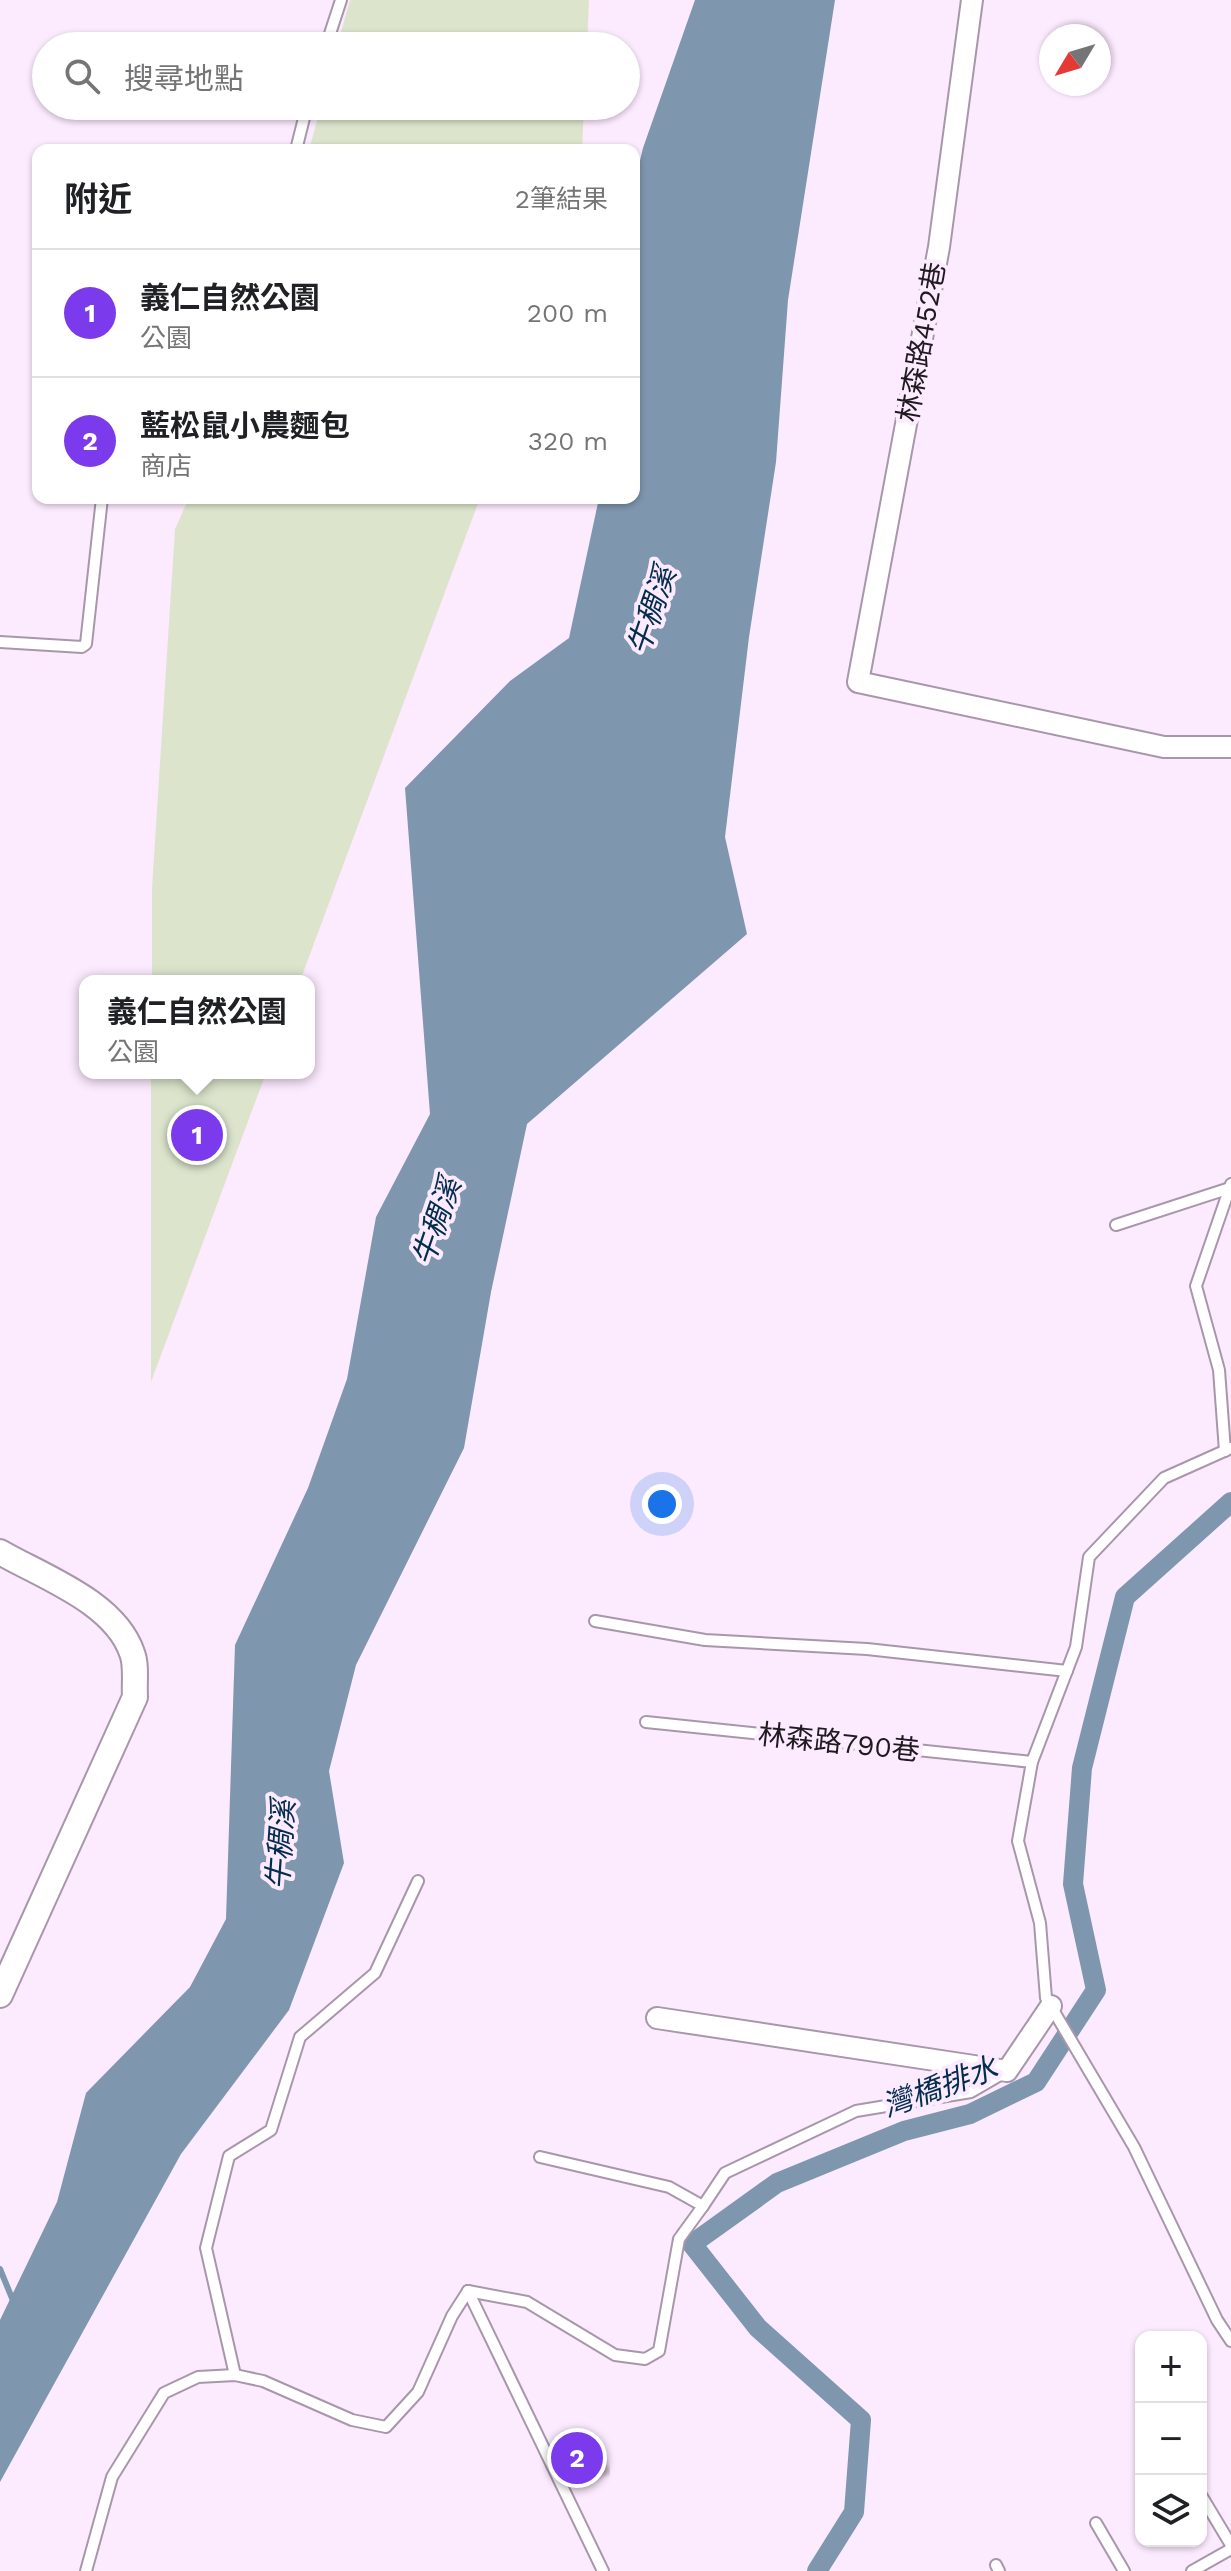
<!DOCTYPE html>
<html lang="zh-TW">
<head>
<meta charset="utf-8">
<style>
  :root { --surface:#fff; --page:#f6f6f6; --text:#202124; --muted:#757577; --line:#e0e0e0; --accent:#7c3aed }
  body { margin:0; font-family:"Work Sans","Noto Sans TC",sans-serif; background:var(--page); color:var(--text) }
  .controls { position:absolute; right:24px; bottom:24px; display:grid; overflow:hidden; border-radius:16px; box-shadow:0 2px 6px #0004 }
  .controls button { width:72px; height:72px; display:grid; place-items:center; padding:0; border:0; border-bottom:2px solid var(--line); background:var(--surface); color:var(--text); font:40px sans-serif }
  .compass { position:absolute; left:1039px; top:24px; width:72px; height:72px; border-radius:50%; background:var(--surface); box-shadow:0 2px 6px #0004; rotate:232deg }
  .you { position:absolute; left:662px; top:1504px; width:28px; height:28px; margin:-20px; border:6px solid #fff; border-radius:50%; background:#1a73e8; box-shadow:0 0 0 12px #1a73e833 }
  .badge { display:grid; place-items:center; width:52px; height:52px; border-radius:50%; background:var(--accent); color:#fff; font-size:26px; font-weight:700 }
  .pin { position:absolute; translate:-50% -50%; border:4px solid #fff; box-shadow:0 2px 8px #0006 }
  .popup { position:absolute; left:79px; top:975px; width:236px; height:104px; box-sizing:border-box; display:grid; place-content:center; border-radius:16px; background:var(--surface); filter:drop-shadow(0 2px 6px #0005); font-size:26px; white-space:nowrap; color:var(--muted) }
  .popup b { font-size:30px; color:var(--text) }
  .popup::after { content:''; position:absolute; left:50%; top:100%; margin-left:-16px; border:16px solid transparent; border-top-color:var(--surface) }
  .list { margin:0; padding:0; list-style:none }
  h2 { display:flex; justify-content:space-between; align-items:center; height:104px; margin:0; padding:0 32px; font-size:34px }
  h2 small { font-size:26px; font-weight:400; color:var(--muted) }
  .list li { display:grid; grid-template-columns:52px 1fr auto; gap:24px; align-items:center; box-sizing:border-box; height:128px; padding:0 32px; border-top:2px solid var(--line) }
  .list b { display:block; font-size:30px; white-space:nowrap }
  .list p { margin:0; font-size:26px; white-space:nowrap; color:var(--muted) }
  .list em { font-size:26px; font-style:normal; color:var(--muted) }
  .icon { flex:none; width:44px; height:44px; fill:none; stroke:currentColor; stroke-width:2; stroke-linecap:round; stroke-linejoin:round }
  .map { position:relative; flex:none; width:1231px; height:2571px; overflow:hidden }
  .search { position:absolute; background:var(--surface); box-shadow:0 2px 6px #0004; left:32px; top:32px; width:608px; height:88px; display:flex; align-items:center; gap:20px; box-sizing:border-box; padding:0 28px; border-radius:44px; color:var(--muted); font-size:30px }
  .panel { position:absolute; background:var(--surface); box-shadow:0 2px 6px #0004; left:32px; top:144px; width:608px; height:360px; border-radius:16px }
  .map>svg:first-child { display:block }
  .green { fill:#dce5cc }
  .water { fill:#7e96ae }
  .lines { fill:none; stroke-linecap:round; stroke-linejoin:round }
  .stream { stroke:#7e96ae; stroke-width:6 }
  .canal { stroke:#7e96ae; stroke-width:20 }
  .building { fill:#e3cbe7; stroke:#b2a1b4; stroke-width:2; filter:url(#shadow) }
  .service-casing { stroke:#a897aa; stroke-width:14 }
  .minor-casing { stroke:#a897aa; stroke-width:24 }
  .tertiary-casing { stroke:#a897aa; stroke-width:28 }
  .service { stroke:#fff; stroke-width:10 }
  .minor { stroke:#fff; stroke-width:20 }
  .tertiary { stroke:#fff; stroke-width:24 }
  .labels { text-anchor:middle; stroke-width:8; stroke-linejoin:round; paint-order:stroke }
  .street-label { font-size:28px; fill:#1f1920; stroke:#fceafe }
  .water-label { font-size:30px; font-style:italic; fill:#032d4e; stroke:#fceafe }
</style>
</head>
<body>
<div class="map">
<svg width="1231" height="2571" viewBox="0 0 1231 2571">
  <defs>
    <filter id="shadow"><feDropShadow dx="5.5" dy="5.5" stdDeviation="2" flood-color="#0004"/></filter>
  </defs>
  <rect width="100%" height="100%" fill="#fceafe"/>
  <g class="green">
    <polygon points="350,0 589,0 587,46 337,46"/>
    <polygon points="321,106 584,106 582,150 309,150"/>
    <polygon points="189,498 480,498 300,981 152,981 152,888 175,529"/>
    <polygon points="151,1073 266,1073 151,1382"/>
  </g>
  <polygon class="water" points="695,0 835,0 788,300 776,462 749,637 725,837 747,934 527,1124 491,1292 464,1448 356,1665 329,1771 344,1863 289,2010 181,2154 0,2482 0,2320 57,2202 86,2093 190,1987 226,1919 235,1645 308,1488 347,1379 376,1217 430,1114 405,788 510,681 569,638 599,498 634,498 634,186 643,148"/>
  <g class="lines">
    <polyline class="stream" points="0,2269 14,2303"/>
    <polyline class="canal" points="817,2571 854,2512 861,2420 758,2328 692,2244 777,2183 904,2131 970,2114 1036,2082 1096,1990 1073,1884 1082,1768 1125,1597 1231,1502"/>
  </g>
  <polygon class="building" points="581,2435 586,2445 593,2442 604,2467 566,2483 549,2449"/>
  <g class="lines">
    <defs>
      <g id="service">
        <polyline points="326,46 341,0"/>
        <polyline points="296,150 307,106"/>
        <polyline points="0,642 82,647 86,644 102,498"/>
        <polyline points="1116,1225 1230,1188"/>
        <polyline points="1225,1451 1219,1370 1196,1286 1231,1184"/>
        <polyline points="595,1621 705,1640 867,1649 1067,1671"/>
        <polyline points="646,1722 1032,1762 1018,1841 1040,1923 1046,1998 1134,2147 1217,2320 1231,2341"/>
        <polyline points="1032,1762 1076,1647 1089,1557 1164,1478 1231,1448"/>
        <polyline points="703,2206 725,2173 856,2111 971,2092 1002,2074"/>
        <polyline points="468,2291 527,2302 615,2355 645,2359 659,2351 679,2239 703,2206 669,2187 540,2157"/>
        <polyline points="468,2291 603,2571"/>
        <polyline points="235,2375 206,2248 229,2156 271,2130 300,2037 375,1973 418,1881"/>
        <polyline points="1201,2495 1231,2545"/>
        <polyline points="1096,2523 1124,2571"/>
        <polyline points="996,2565 999,2571"/>
        <polyline points="86,2571 112,2477 164,2393 198,2377 235,2375 263,2381 352,2420 386,2427 418,2392 452,2316 468,2291"/>
        <polyline points="1192,2571 1231,2549"/>
      </g>
      <g id="minor">
        <polyline points="972,0 939,247 858,682 1164,747 1231,747"/>
        <polyline points="657,2018 1007,2071 1051,2006"/>
      </g>
      <path id="tertiary" d="M0,1552c43,25 115,50 132,101 5,12 2,31 3,44l-135,298"/>
    </defs>
    <use href="#service" class="service-casing"/>
    <use href="#minor" class="minor-casing"/>
    <use href="#tertiary" class="tertiary-casing"/>
    <use href="#service" class="service"/>
    <use href="#minor" class="minor"/>
    <use href="#tertiary" class="tertiary"/>
  </g>
  <g class="labels">
    <g class="street-label">
      <text transform="translate(921 342) rotate(-80)" y="10">林森路452巷</text>
      <text transform="translate(839 1742) rotate(6)" y="10">林森路790巷</text>
    </g>
    <g class="water-label">
      <text transform="translate(652 611) rotate(-71)" y="10">牛稠溪</text>
      <text transform="translate(437 1222) rotate(-71)" y="10">牛稠溪</text>
      <text transform="translate(281 1845) rotate(-86)" y="10">牛稠溪</text>
      <text transform="translate(940 2087) rotate(-20)" y="10">灣橋排水</text>
    </g>
  </g>
</svg>
<div class="controls">
<button>+</button>
<button>−</button>
<button><svg class="icon" aria-label="layers" viewBox="0 0 24 24"><path d="M12 4l9 5-9 5-9-5zM3 14l9 5 9-5"/></svg></button>
</div>
<svg class="compass" viewBox="-18 -18 36 36"><path d="M0-13l5 13h-10z" fill="#e53935"/><path d="M0 13l5-13h-10z" fill="#757577"/></svg>
<div class="you"></div>
<div class="pin badge" style="left:197px;top:1135px">1</div>
<div class="popup"><b>義仁自然公園</b>公園</div>
<div class="pin badge" style="left:577px;top:2458px">2</div>
<div class="search"><svg class="icon" aria-label="search" viewBox="0 0 24 24"><circle cx="10" cy="10" r="6"/><path d="M15 15l6 6"/></svg>搜尋地點</div>
<section class="panel">
<h2>附近<small>2筆結果</small></h2>
<ul class="list">
<li><span class="badge">1</span><div><b>義仁自然公園</b><p>公園</p></div><em>200 m</em></li>
<li><span class="badge">2</span><div><b>藍松鼠小農麵包</b><p>商店</p></div><em>320 m</em></li>
</ul>
</section>
</div>
</body>
</html>
